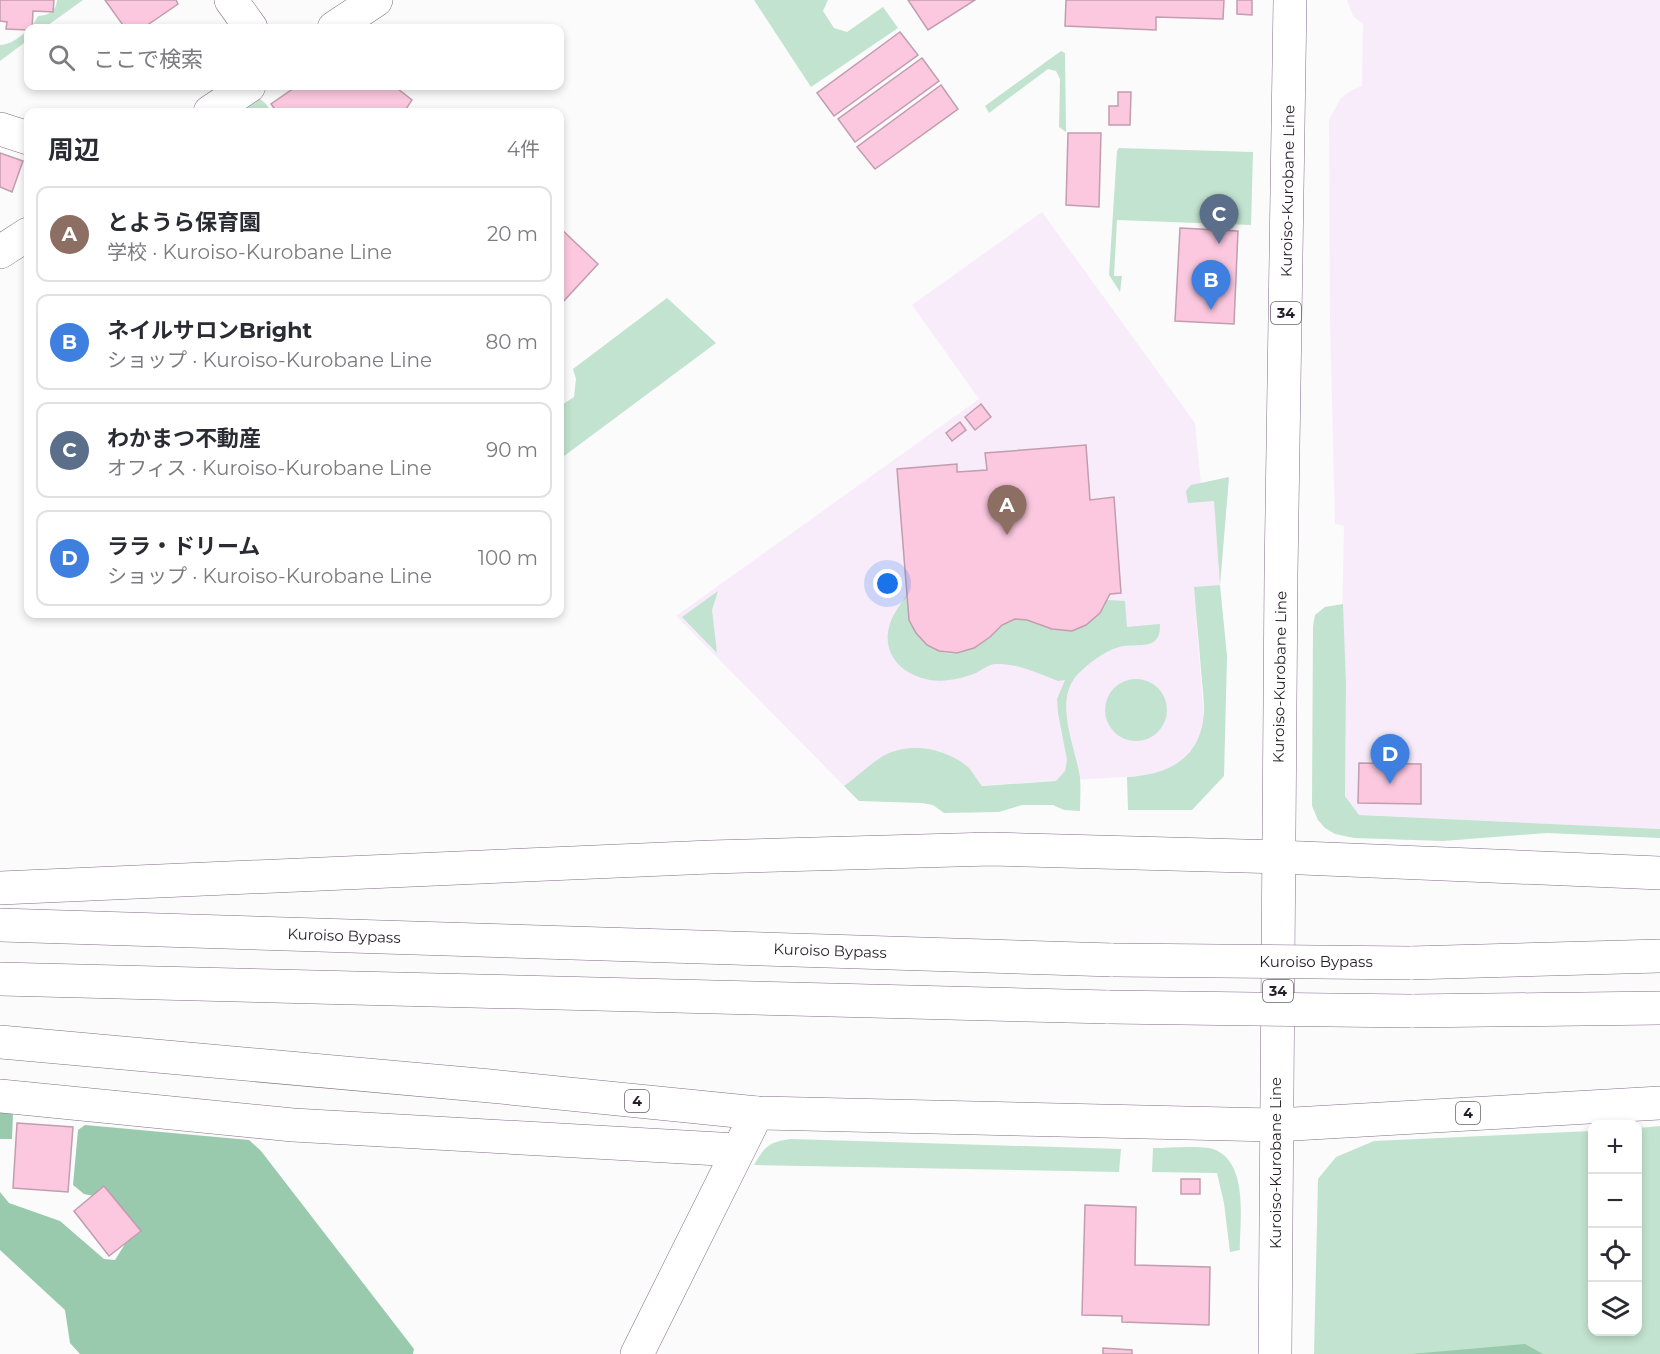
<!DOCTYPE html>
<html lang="ja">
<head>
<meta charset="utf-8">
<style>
  :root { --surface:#fff; --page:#f2f2f3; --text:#2b2b33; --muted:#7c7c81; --line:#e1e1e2; --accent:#1a73e8 }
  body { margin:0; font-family:Montserrat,"Noto Sans JP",sans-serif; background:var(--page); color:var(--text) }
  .controls { position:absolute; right:18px; bottom:18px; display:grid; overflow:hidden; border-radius:12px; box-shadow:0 3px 9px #0003 }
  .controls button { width:54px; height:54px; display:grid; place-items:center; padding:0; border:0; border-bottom:2px solid var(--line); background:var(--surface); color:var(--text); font:30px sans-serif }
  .you { position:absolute; left:888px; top:584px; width:21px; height:21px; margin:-15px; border:4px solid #fff; border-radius:50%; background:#1a73e8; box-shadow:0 0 0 9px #1a73e833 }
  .badge { display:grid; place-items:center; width:39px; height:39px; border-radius:50%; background:var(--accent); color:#fff; font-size:20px; font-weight:700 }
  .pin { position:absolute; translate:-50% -50px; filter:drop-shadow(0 2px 3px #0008) }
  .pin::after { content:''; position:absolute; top:32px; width:21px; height:18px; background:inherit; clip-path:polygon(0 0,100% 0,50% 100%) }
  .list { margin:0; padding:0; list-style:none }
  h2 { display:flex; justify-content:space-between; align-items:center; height:78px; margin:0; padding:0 24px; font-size:26px }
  h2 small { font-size:20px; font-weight:400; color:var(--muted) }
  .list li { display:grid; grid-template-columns:39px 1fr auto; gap:18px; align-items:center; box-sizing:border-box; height:96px; margin:0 12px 12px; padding:0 12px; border:2px solid var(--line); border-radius:12px }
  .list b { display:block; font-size:22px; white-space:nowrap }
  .list p { margin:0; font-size:20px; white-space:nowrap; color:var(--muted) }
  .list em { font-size:20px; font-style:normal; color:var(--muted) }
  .icon { flex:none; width:33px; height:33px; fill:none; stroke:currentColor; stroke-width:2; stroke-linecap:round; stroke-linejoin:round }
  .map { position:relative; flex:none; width:1660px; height:1354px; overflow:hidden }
  .search { position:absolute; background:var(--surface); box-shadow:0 3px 9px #0003; left:24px; top:24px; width:540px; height:66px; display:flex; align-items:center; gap:15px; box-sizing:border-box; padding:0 21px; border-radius:12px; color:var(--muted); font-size:22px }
  .panel { position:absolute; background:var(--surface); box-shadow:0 3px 9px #0003; left:24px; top:108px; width:540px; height:510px; border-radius:12px }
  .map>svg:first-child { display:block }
  .built { fill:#f8ecfb }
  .green { fill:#c2e3cf }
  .forest { fill:#99caad }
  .building { fill:#fbc8df; stroke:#c29dae; stroke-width:1.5 }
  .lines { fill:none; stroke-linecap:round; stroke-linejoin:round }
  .minor-casing { stroke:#836e89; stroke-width:34 }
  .tertiary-casing { stroke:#836e89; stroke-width:34 }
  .primary-casing { stroke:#836e89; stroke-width:34 }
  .trunk-casing { stroke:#836e89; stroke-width:34 }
  .minor { stroke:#fff; stroke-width:33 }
  .tertiary { stroke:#fff; stroke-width:33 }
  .primary { stroke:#fff; stroke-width:33 }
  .trunk { stroke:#fff; stroke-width:33 }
  .trunk-bridge-casing { stroke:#836e89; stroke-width:34; stroke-linecap:butt }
  .trunk-bridge { stroke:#fff; stroke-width:33 }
  .labels { text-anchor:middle; stroke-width:5; stroke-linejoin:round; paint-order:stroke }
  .shield { fill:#fff; stroke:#686269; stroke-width:1.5 }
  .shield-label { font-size:14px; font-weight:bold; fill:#271e29 }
  .street-label { font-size:15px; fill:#271e29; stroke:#fff }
</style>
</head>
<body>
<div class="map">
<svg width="1660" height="1354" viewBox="0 0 1660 1354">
  <rect width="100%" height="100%" fill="#fbfbfb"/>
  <g class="built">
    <polygon points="1347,0 1660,0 1660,829 1359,815 1345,796 1346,684 1342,622 1344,526 1335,524 1330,321 1329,120 1340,99 1350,91 1362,86 1363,24 1353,16"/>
    <polygon points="1042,212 1195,423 1201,484 1229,477 1220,585 1194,588 1208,772 851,793 676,616 979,399 912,305"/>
  </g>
  <g class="green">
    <path d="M57,0h26l-39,28h-16v12l-28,21v-16c14,0 32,-17 38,-29 11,-1 18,-4 19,-16z"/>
    <polygon points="754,0 828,0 823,11 834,28 847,32 883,7 898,28 811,87"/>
    <polygon points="1061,51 1065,53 1066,132 1059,127 1060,79 1056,71 1048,69 989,113 985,106"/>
    <polygon points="259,98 265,103 272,112 238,112"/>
    <polygon points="1119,148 1253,152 1251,225 1117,220 1114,276 1122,276 1120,292 1109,275 1117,151"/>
    <polygon points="667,298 716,343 560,459 560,406 574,397 576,379 573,369"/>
    <path d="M1229,477l-9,108 7,71 -3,120 -32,34h-64l-1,-33c42,-2 75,-19 77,-66 0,-14 -2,-28 -3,-41 -2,-28 -5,-55 -7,-83l26,-2 -6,-84 -26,2 -2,-12 5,-6z"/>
    <polygon points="718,591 712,610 717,653 682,617"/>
    <path d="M907,595c2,29 3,26 23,46 3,3 6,8 10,10 16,8 38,-4 50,-14 8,-7 15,-17 26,-18 10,-1 18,5 27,7 29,9 49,2 64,-26l18,1 2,26 33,-3c1,29 -23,18 -41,23 -15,4 -31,17 -42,28 -24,27 -1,73 3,103 1,11 0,22 0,33l-16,-1 -11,-5h-31l-23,7 -55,1 -11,-8 -11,-2 -63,-2 -15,-15c13,-9 29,-25 41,-31 26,-13 60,-7 83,12 5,5 9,13 14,19l74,-5 9,-10 2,-11 -9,-47 -1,-14 8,-19 -7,1c-19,-7 -41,-18 -62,-17 -7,0 -14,6 -20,9 -8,3 -18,6 -27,7 -32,5 -69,-17 -60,-53 3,-12 11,-22 18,-32z"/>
    <polygon points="1343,604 1346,684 1345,796 1359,815 1660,829 1660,838 1547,833 1443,841 1354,838 1335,834 1325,828 1318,820 1312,806 1313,626 1315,615 1325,607"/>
    <circle cx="1136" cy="710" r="31"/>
    <polygon points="1660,1126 1660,1354 1314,1354 1318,1179 1336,1157 1374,1141 1592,1131 1592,1332 1638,1332 1638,1128"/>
    <path d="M791,1139l330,10 -2,23 -365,-7c11,-19 15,-23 37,-26z"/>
    <path d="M1153,1148c15,0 47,-3 60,1 36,13 27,71 27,101l-10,2 -6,-49 -7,-30 -65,-1z"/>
  </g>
  <g class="forest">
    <polygon points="0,1111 13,1113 12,1139 0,1139"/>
    <polygon points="85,1125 249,1140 261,1151 414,1349 413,1354 80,1354 70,1343 65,1310 0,1250 0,1192 9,1203 60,1221 104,1259 115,1260 133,1231 104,1198 84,1194 73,1185 78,1130"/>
    <polygon points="1525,1344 1543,1354 1338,1354 1411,1354"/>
  </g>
  <g class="building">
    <polygon points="0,0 54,0 53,12 33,11 32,28 28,28 28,30 6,29 7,22 0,21"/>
    <polygon points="105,0 176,0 178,4 143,28 125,28"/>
    <polygon points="908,0 975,0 928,30"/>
    <polygon points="1066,0 1224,0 1223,19 1156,17 1156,30 1065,26"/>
    <polygon points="1237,0 1252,0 1252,15 1237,14"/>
    <polygon points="900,32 918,55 834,116 817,93"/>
    <polygon points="922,58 939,81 855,142 838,119"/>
    <polygon points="941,85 958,109 875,169 857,147"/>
    <polygon points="297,86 394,86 412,100 404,112 277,112 271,104"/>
    <polygon points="1118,92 1131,92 1130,125 1109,125 1109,106 1118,106"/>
    <polygon points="1068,133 1101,133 1099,207 1066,205"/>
    <polygon points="0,153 23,161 12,192 0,187"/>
    <polygon points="560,228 598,264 560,305"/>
    <polygon points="1180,228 1238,231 1234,324 1175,321"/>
    <polygon points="981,404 991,417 975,430 965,417"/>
    <polygon points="960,422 966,430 952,441 946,433"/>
    <polygon points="1086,445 1090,500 1114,497 1121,593 1110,594 1100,613 1086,625 1072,631 1052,629 1027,620 1015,619 1002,625 990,637 974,648 957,653 939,651 927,645 916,633 909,620 897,469 957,464 957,472 987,470 985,453"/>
    <polygon points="1359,763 1421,764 1421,804 1358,803"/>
    <polygon points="17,1123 73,1127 68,1192 13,1188"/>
    <rect x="1181" y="1179" width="19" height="15"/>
    <polygon points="104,1186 141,1231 109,1256 74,1211"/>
    <polygon points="1085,1205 1136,1207 1135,1265 1210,1267 1209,1325 1122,1322 1122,1316 1082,1315"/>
    <polygon points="1103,1348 1132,1350 1132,1354 1103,1354"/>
  </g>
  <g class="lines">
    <defs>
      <g id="minor">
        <polyline points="231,0 251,28"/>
        <polyline points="0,129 28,138"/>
        <polyline points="0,1096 293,1125 737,1150"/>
        <polyline points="637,1354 757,1113"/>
      </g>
      <g id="tertiary">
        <polyline points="334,28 376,0"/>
        <polyline points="210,112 249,86"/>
        <polyline points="0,252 28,234"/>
      </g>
      <polyline id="primary" points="1275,1354 1281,575 1290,0"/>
      <g id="trunk">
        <polyline points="0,888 711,857 991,849 1278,857 1660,873"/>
        <polyline points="0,925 1113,960"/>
        <polyline points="1410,963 1660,956"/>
        <polyline points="0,979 1109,1007"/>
        <polyline points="1411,1011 1660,1008"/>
        <polyline points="0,1042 490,1086 757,1113 1276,1125 1660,1103"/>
      </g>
    </defs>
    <use href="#minor" class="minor-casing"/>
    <use href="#tertiary" class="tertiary-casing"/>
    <use href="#primary" class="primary-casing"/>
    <use href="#trunk" class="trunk-casing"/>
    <use href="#minor" class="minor"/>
    <use href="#tertiary" class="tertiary"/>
    <use href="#primary" class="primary"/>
    <use href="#trunk" class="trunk"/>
    <defs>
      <g id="trunk-bridge">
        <polyline points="1113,960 1410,963"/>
        <polyline points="1109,1007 1411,1011"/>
      </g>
    </defs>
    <use href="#trunk-bridge" class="trunk-bridge-casing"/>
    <use href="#trunk-bridge" class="trunk-bridge"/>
  </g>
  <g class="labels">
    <g class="shield">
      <rect x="1271" y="302" width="30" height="22" rx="4.5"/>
      <rect x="1263" y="980" width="30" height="22" rx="4.5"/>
      <rect x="625" y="1090" width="24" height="22" rx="4.5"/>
      <rect x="1456" y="1102" width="24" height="22" rx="4.5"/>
    </g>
    <g class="shield-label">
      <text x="1286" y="318">34</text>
      <text x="1278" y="996">34</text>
      <text x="637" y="1106">4</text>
      <text x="1468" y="1118">4</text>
    </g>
    <g class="street-label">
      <text transform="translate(1288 191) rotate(-89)" y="5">Kuroiso-Kurobane Line</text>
      <text transform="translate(1280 677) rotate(-89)" y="5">Kuroiso-Kurobane Line</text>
      <text transform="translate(344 936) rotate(2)" y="5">Kuroiso Bypass</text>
      <text transform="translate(830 951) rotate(2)" y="5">Kuroiso Bypass</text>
      <text x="1316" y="967">Kuroiso Bypass</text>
      <text transform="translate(1276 1163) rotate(-90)" y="5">Kuroiso-Kurobane Line</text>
    </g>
  </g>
</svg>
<div class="controls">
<button>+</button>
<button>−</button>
<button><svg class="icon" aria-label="locate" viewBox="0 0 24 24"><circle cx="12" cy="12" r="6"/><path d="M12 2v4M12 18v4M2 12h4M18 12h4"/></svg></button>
<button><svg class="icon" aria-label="layers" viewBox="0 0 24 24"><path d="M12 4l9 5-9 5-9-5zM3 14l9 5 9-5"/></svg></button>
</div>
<div class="you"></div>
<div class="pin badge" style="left:1007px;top:535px;background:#8d6e63">A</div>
<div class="pin badge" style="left:1211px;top:310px;background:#3f7fe0">B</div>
<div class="pin badge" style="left:1219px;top:244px;background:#5c6f8a">C</div>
<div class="pin badge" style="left:1390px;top:784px;background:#3f7fe0">D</div>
<div class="search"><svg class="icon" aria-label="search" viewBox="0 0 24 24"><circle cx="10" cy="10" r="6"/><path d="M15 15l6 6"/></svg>ここで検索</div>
<section class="panel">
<h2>周辺<small>4件</small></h2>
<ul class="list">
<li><span class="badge" style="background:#8d6e63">A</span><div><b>とようら保育園</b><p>学校 · Kuroiso-Kurobane Line</p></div><em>20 m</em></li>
<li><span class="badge" style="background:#3f7fe0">B</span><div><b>ネイルサロンBright</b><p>ショップ · Kuroiso-Kurobane Line</p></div><em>80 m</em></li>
<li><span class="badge" style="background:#5c6f8a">C</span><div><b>わかまつ不動産</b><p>オフィス · Kuroiso-Kurobane Line</p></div><em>90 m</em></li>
<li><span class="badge" style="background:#3f7fe0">D</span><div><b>ララ・ドリーム</b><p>ショップ · Kuroiso-Kurobane Line</p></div><em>100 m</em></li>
</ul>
</section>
</div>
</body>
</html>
